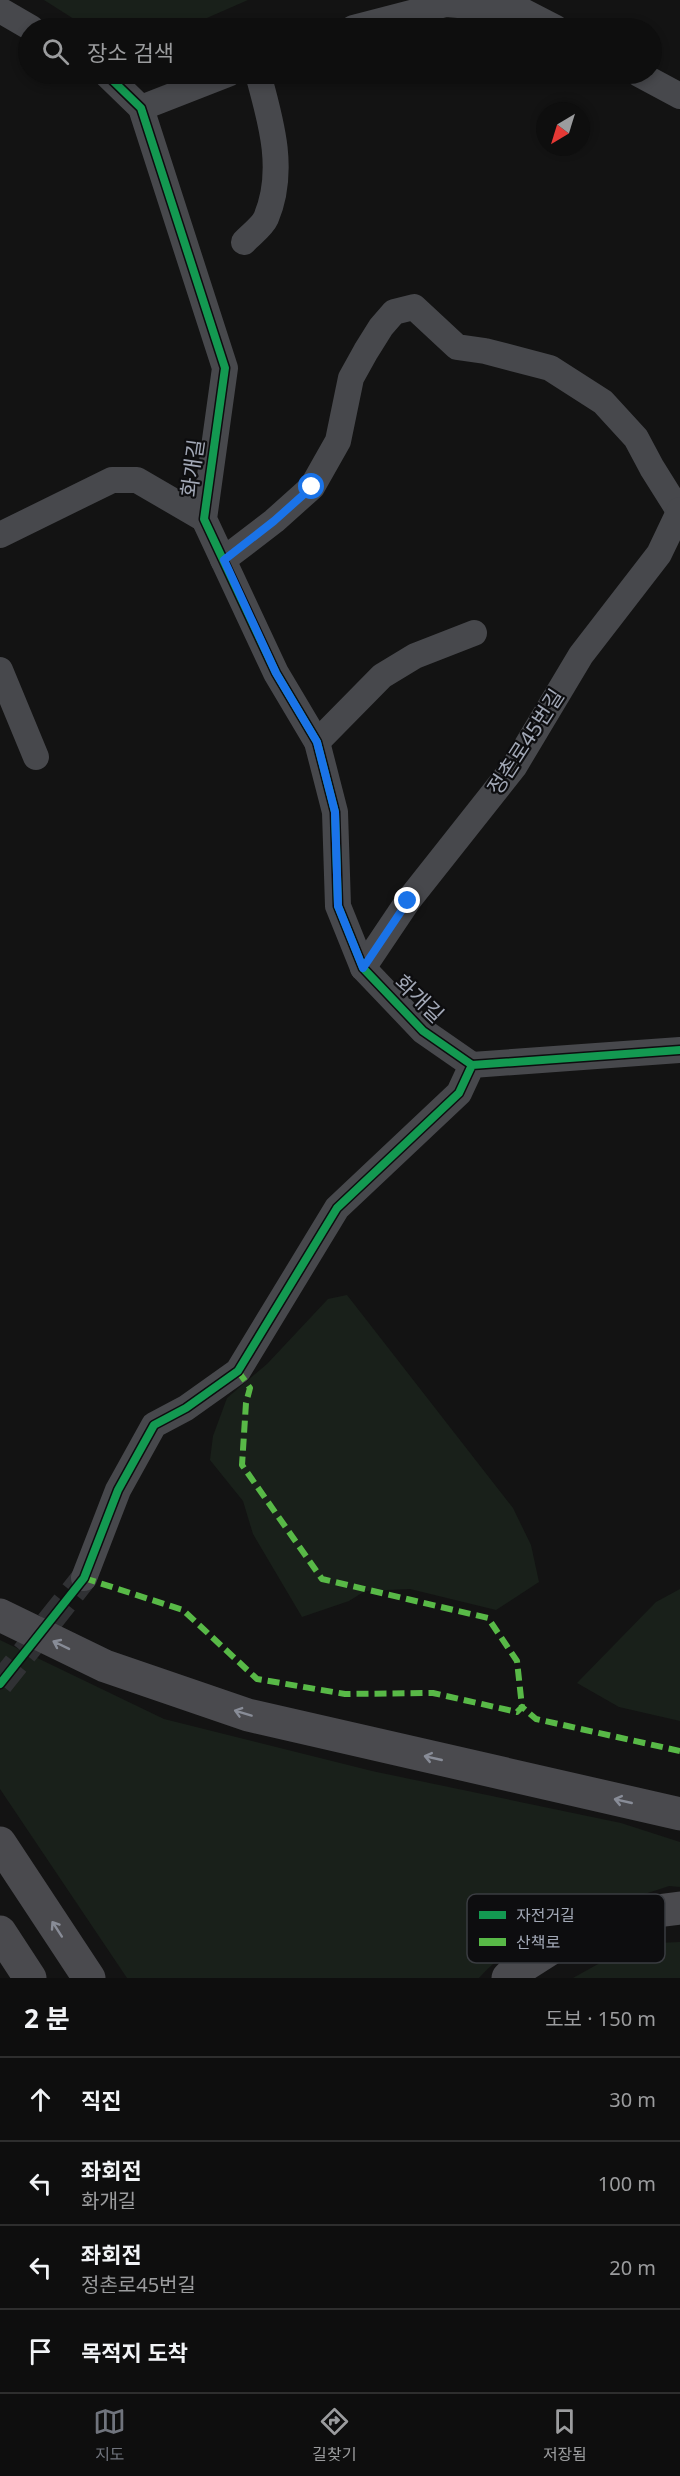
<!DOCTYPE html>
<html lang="ko">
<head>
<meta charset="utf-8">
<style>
  :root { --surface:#0e0e0e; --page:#1c1c1c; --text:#f1f3f6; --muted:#9b9c9e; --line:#2e2e2e; --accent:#70747d }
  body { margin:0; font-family:"Noto Sans","Noto Sans KR",sans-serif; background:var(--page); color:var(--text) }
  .compass { position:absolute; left:536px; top:102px; width:54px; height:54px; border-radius:50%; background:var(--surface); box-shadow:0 3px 9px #0003; rotate:218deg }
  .stop { position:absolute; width:18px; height:18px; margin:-14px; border:4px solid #1a73e8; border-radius:50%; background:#fff }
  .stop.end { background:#1a73e8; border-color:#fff; box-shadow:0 2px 6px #0008 }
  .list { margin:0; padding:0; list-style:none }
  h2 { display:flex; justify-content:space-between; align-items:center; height:78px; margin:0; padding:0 24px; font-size:26px }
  h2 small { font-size:20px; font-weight:400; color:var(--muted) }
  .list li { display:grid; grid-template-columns:39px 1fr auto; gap:18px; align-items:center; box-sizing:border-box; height:84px; padding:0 24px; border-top:2px solid var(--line) }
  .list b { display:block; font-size:22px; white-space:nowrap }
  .list p { margin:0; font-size:20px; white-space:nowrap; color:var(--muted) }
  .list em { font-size:20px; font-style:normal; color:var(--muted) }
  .icon { flex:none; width:33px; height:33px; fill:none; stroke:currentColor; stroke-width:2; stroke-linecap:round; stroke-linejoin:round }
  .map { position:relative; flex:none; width:680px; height:1978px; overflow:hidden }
  .search { position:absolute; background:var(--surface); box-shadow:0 3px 9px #0003; left:18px; right:18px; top:18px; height:66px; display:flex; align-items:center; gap:15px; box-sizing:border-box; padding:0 21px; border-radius:33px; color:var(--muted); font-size:22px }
  .sheet { height:414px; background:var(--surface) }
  nav { display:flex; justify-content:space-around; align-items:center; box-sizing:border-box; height:84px; border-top:2px solid var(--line); background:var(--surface); font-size:16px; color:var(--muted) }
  nav a { display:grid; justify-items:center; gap:3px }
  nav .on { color:var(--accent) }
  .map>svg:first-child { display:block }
  .green { fill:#19201a }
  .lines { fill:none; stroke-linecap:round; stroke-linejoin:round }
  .minor-tunnel { stroke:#303134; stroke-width:26; stroke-dasharray:26 13; stroke-linecap:butt }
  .minor { stroke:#47484c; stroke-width:26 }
  .motorway { stroke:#4a4a4e; stroke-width:33 }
  .quiet { stroke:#58b947; stroke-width:6; stroke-dasharray:12 6; stroke-linecap:butt }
  .cycleway-casing { stroke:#0d0d0f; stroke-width:11 }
  .cycleway { stroke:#139951; stroke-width:8 }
  .oneway { stroke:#888c97 }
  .route { stroke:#1a73e8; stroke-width:8 }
  .labels { text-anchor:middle; stroke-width:4.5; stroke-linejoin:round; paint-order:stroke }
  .street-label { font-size:21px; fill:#a2a8b6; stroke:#0d0d0f }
  .key { fill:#0d0d0f; stroke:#3a3c41; stroke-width:1.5 }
  .key-label { font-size:16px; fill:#a2a8b6 }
</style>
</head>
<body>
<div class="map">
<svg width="680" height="1978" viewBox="0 0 680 1978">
  <rect width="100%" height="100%" fill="#131313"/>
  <g class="green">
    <polygon points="44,0 248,0 184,28 99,28 74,19"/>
    <polygon points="347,1295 513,1508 531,1545 539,1582 496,1610 410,1589 365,1591 349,1601 302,1617 253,1534 243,1501 210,1460 213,1436 227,1398 267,1364 328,1299"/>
    <polygon points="680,1589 680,1721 619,1707 577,1683 656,1602"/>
    <path d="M0,1640l164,79 208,52 249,52 59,19v45l-11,-1c-63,21 -144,40 -190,92h-352l-127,-189z"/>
    <polygon points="680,1942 680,1978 573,1978 634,1944"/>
  </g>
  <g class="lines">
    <polyline class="minor-tunnel" points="0,1684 84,1578"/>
    <g class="minor">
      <polyline points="0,10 31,28"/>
      <polyline points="353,28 446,4 521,10 556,28"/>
      <polyline points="106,74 141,108 225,368 204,519 276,673 317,742 335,812 338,906 363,968 423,1031 472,1065"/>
      <polyline points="639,74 680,96"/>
      <polyline points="141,108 228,74"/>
      <path d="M244,242c6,-7 18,-15 22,-24 20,-47 5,-97 -8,-144"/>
      <polyline points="0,535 112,480 137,480 204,519"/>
      <polyline points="223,560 274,521 312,487 338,441 351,378 366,351 381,327 394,312 414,307 457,347 485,351 550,368 603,402 636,438 652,468 679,511"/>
      <polyline points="0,670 36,757"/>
      <polyline points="317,742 382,676 415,656 474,633"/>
      <polyline points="363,968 408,901 514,767 581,655 659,554 680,510"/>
      <polyline points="84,1578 118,1490 154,1425 186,1408 238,1371 337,1208 459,1093 472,1065 680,1050"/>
    </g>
    <g class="motorway">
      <polyline points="0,1615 105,1666 248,1715 680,1814"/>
      <polyline points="0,1843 89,1978"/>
      <polyline points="0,1932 30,1978"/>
      <polyline points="508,1978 514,1972 564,1940 641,1913 680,1908"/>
    </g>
    <g class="quiet">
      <polyline points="238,1371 250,1388 246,1403 242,1465 322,1579 488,1618 517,1661 522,1707"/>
      <polyline points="84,1578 183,1610 257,1679 345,1694 433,1693 517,1712 522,1707 536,1719 680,1751"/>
    </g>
    <defs>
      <g id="cycleway">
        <polyline points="106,74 141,108 225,368 204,519 276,673 317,742 335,812 338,906 363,968 423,1031 472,1065"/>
        <polyline points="0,1684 84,1578 118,1490 154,1425 186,1408 238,1371 337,1208 459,1093 472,1065 680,1050"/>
      </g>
    </defs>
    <use href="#cycleway" class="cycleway-casing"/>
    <use href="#cycleway" class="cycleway"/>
  </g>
  <defs><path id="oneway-shaft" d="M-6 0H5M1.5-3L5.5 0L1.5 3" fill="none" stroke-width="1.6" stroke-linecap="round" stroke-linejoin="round" transform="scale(1.5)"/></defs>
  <g class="oneway">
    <use href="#oneway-shaft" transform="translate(61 1645) rotate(-154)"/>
    <use href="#oneway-shaft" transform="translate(243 1713) rotate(-163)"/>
    <use href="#oneway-shaft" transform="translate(433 1758) rotate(-167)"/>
    <use href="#oneway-shaft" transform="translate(623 1801) rotate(-167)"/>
    <use href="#oneway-shaft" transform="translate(57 1929) rotate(-123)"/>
  </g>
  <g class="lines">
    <polyline class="route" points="312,487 274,521 224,560 276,673 317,742 335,812 338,906 363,968 408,901"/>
  </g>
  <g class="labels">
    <g class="street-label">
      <text transform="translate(193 468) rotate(-82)" y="7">화개길</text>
      <text transform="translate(526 742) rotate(-57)" y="7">정촌로45번길</text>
      <text transform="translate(419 999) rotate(44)" y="7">화개길</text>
    </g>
  </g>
  <rect x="467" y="1894" width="198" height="69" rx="9" class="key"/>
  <rect x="479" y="1911" width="27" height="8" fill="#139951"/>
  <rect x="479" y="1938" width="27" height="8" fill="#58b947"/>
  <g class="key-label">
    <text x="516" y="1921">자전거길</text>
    <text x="516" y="1948">산책로</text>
  </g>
</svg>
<svg class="compass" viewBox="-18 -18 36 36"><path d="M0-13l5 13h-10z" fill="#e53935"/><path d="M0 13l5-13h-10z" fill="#9b9c9e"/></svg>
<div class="stop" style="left:312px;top:487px"></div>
<div class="stop end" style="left:408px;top:901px"></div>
<div class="search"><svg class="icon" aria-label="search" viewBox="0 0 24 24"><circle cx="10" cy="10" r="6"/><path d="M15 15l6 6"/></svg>장소 검색</div>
</div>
<section class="sheet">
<h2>2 분<small>도보 · 150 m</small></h2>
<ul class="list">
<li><svg class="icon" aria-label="ahead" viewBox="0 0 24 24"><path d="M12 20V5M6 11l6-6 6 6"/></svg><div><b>직진</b></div><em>30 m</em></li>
<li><svg class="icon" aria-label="left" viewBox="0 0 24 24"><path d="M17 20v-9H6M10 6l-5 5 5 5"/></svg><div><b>좌회전</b><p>화개길</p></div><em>100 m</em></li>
<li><svg class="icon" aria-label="left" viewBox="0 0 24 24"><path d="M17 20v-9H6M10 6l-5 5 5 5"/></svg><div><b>좌회전</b><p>정촌로45번길</p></div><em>20 m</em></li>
<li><svg class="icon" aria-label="arrive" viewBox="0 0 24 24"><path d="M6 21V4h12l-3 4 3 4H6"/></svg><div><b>목적지 도착</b></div></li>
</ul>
</section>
<nav>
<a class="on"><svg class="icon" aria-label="map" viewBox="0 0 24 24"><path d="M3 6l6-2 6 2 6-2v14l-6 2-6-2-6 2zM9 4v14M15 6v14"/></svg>지도</a>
<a><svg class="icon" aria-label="directions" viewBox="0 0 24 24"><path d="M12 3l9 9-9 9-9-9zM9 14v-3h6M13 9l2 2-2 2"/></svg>길찾기</a>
<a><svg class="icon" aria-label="saved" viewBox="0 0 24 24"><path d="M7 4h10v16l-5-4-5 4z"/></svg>저장됨</a>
</nav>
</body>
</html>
